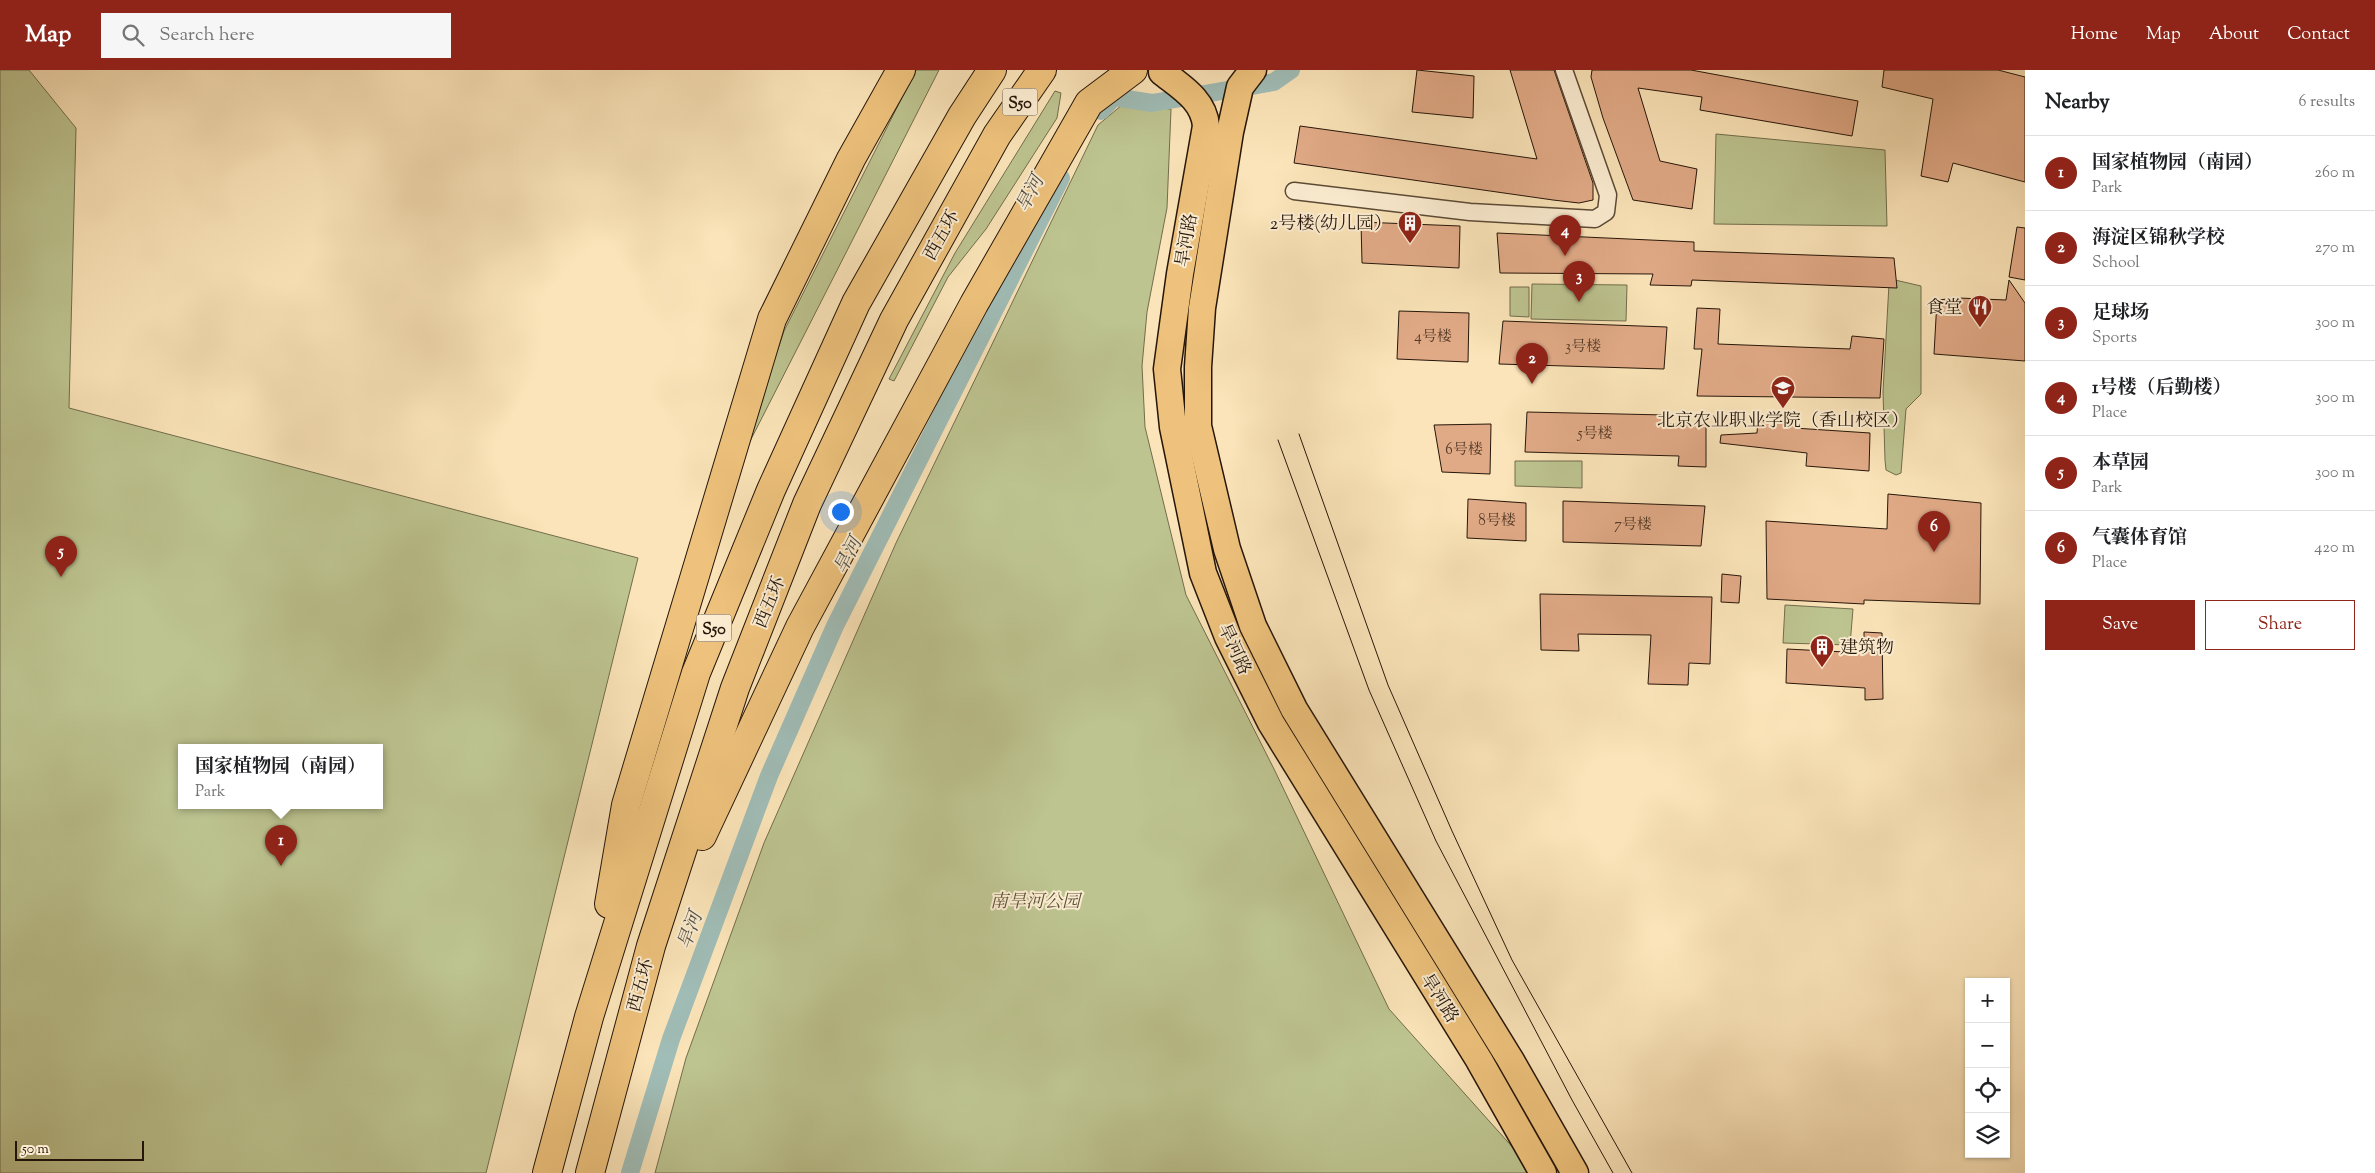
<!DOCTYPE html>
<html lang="en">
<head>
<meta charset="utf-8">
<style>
  :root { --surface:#fff; --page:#f6f6f6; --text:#202124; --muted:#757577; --line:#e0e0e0; --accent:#8f2418 }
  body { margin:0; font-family:"Sorts Mill Goudy","Noto Serif SC",serif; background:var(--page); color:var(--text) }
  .controls { position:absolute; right:15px; bottom:15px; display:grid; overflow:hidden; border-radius:0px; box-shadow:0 1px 4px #0004 }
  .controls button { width:45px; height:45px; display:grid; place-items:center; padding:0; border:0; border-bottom:1px solid var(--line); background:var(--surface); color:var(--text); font:25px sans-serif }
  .scale { position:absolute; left:15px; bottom:12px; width:129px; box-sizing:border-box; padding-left:5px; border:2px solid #261609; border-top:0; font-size:14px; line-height:18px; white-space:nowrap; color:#261609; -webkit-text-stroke:4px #fcedd2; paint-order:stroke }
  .you { position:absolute; left:840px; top:441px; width:18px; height:18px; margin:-12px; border:4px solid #fff; border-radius:50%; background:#1a73e8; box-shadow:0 0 0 8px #1a73e833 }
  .badge { display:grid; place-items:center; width:32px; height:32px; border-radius:50%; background:var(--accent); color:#fff; font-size:16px; font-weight:700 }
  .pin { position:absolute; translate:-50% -41px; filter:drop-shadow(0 1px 2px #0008) }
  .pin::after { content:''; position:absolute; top:26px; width:18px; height:15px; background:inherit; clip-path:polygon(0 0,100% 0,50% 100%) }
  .popup { position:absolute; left:178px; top:674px; width:205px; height:65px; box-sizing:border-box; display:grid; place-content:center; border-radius:0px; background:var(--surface); filter:drop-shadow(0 1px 4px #0005); font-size:16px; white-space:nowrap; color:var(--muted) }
  .popup b { font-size:19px; color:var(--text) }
  .popup::after { content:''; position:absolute; left:50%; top:100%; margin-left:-10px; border:10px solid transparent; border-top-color:var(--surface) }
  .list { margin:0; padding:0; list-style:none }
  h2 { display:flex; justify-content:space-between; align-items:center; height:65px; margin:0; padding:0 20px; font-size:21px }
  h2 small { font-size:16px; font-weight:400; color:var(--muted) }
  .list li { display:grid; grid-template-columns:32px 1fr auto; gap:15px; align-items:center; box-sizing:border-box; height:75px; padding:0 20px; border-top:1px solid var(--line) }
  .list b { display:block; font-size:19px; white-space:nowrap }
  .list p { margin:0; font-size:16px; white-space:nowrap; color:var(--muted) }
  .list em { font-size:16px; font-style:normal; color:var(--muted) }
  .actions { display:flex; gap:10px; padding:15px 20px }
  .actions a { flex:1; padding:11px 0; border:1px solid var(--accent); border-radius:0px; text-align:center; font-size:18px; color:var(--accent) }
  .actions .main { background:var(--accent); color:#fff }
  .icon { flex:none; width:28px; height:28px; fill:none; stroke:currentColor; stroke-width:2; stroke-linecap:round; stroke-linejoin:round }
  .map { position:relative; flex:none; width:2025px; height:1103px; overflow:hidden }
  header { display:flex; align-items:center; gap:30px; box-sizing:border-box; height:70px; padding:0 25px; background:var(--accent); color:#fff }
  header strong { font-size:24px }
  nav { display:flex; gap:28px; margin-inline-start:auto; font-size:18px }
  .search { width:350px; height:45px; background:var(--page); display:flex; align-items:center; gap:12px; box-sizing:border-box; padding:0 18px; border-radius:0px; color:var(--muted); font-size:19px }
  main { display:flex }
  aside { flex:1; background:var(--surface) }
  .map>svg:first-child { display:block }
  .green { fill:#bdc490; stroke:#726d4c; fill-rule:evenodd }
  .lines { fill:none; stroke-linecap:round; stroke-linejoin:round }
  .canal { stroke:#a0bdb7; stroke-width:18 }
  .building { fill:#e1aa87; stroke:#261609 }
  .minor-casing { stroke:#5b4a35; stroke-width:19 }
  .primary-casing { stroke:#261609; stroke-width:29 }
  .motorway-casing { stroke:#261609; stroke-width:30 }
  .minor { stroke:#fcedd2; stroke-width:16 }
  .primary { stroke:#eec27c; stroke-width:26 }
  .motorway { stroke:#eec27c; stroke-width:28 }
  .tram { stroke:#261609; stroke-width:1 }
  .labels { text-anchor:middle; stroke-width:4; stroke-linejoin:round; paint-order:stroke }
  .number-label { font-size:15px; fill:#553b28 }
  .shield { fill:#fcedd2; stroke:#665645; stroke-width:1 }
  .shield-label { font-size:16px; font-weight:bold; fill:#261609 }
  .poi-label { font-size:18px; fill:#261609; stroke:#fcedd2; text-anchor:end }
  .street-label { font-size:18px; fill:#261609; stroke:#fcedd2 }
  .park-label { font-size:18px; font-style:italic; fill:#5b5338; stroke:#fcedd2 }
  .water-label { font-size:19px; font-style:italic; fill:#515046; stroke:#fcedd2 }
</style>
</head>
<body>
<header>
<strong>Map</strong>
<div class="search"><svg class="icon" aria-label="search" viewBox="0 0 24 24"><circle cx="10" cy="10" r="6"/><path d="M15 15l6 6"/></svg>Search here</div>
<nav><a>Home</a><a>Map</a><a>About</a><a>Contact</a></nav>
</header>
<main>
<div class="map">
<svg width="2025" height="1103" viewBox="0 0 2025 1103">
  <rect width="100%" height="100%" fill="#fbe4b9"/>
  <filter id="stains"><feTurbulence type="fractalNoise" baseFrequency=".004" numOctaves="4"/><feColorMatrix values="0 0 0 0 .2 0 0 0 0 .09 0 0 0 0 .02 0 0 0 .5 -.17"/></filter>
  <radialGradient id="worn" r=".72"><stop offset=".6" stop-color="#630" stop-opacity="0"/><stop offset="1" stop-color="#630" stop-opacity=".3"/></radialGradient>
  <g class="green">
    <path d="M0,0h29l47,58 -7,280 569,150 -152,615h-486zM182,677h198v58h-198z"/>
    <polygon points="916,0 939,0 742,387 784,261"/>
    <polygon points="1055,21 1061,23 1057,48 986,159 948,207 894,311 889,309 955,183"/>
    <polygon points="1122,35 1171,39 1167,138 1147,242 1142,296 1145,357 1186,525 1274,699 1389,939 1532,1099 1526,1103 655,1103 686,988 764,773 896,473 1098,55"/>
    <polygon points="1716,64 1885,80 1887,156 1714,154"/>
    <polygon points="1895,210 1921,216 1921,324 1906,339 1901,403 1896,405 1886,400 1885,390 1883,322 1889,214"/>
    <polygon points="1532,214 1627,215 1626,251 1531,249"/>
    <polygon points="1510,217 1529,217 1529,247 1510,246"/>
    <polygon points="1515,391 1582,391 1582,418 1515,416"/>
    <polygon points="1785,535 1853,539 1850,575 1783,573"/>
  </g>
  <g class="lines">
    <g class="canal">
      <polyline points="1101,41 1114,27 1152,33 1274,12 1291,0"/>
      <polyline points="630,1103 671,969 769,706 835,556 1061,108"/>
    </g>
  </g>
  <g class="building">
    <polygon points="1417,0 1474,6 1473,48 1412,42"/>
    <polygon points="1510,0 1554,0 1593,113 1593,130 1579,133 1553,130 1294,93 1300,56 1537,89"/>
    <polygon points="1592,0 1691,0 1858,31 1852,66 1700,40 1702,27 1638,18 1660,91 1697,99 1692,139 1633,130 1603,48 1591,7"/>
    <polygon points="1884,0 1998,0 2025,7 2025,112 1953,93 1948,112 1921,106 1933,29 1882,17"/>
    <polygon points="1361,152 1460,156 1459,198 1362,193"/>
    <polygon points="2017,157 2025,158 2025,210 2009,207"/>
    <polygon points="1497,163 1694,172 1694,181 1894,188 1897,218 1692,210 1691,216 1650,215 1653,204 1500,203"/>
    <polygon points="2009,210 2025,233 2025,291 1934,284 1937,230 1959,228 2006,230"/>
    <polygon points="1697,238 1720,239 1718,274 1850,279 1852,266 1884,269 1880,328 1697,326 1702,279 1694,279"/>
    <polygon points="1399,241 1469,243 1468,292 1397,289"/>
    <polygon points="1503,251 1667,257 1664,299 1499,294"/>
    <polygon points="1527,342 1666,345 1665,354 1706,355 1706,397 1678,396 1679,386 1525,382"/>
    <polygon points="1758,350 1795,354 1794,358 1870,363 1869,401 1806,396 1807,383 1720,373 1721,365 1757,363"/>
    <polygon points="1491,354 1490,404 1442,402 1434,355"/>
    <polygon points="1888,424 1981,433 1980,534 1864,530 1864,534 1767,529 1766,451 1887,459"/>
    <polygon points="1468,429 1526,433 1526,471 1467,468"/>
    <polygon points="1563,431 1705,436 1701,476 1563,472"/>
    <polygon points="1722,504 1741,506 1739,533 1721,532"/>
    <polygon points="1540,524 1712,527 1710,594 1689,593 1688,615 1648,614 1651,565 1578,564 1579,581 1541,580"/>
    <polygon points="1864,562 1882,563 1883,629 1865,630 1865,618 1786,613 1787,579 1864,583"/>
  </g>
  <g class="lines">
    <defs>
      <polyline id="minor" points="1294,121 1470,142 1595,149 1606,142 1608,125 1564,0"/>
      <g id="primary">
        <polyline points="1253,0 1240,17 1230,62 1202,238 1198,297 1198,356 1227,479 1253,556 1294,639 1510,989 1575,1103"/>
        <path d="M1162,2c19,15 42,28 44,54l-26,148 -13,95 6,58 30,146 25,64 43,86 208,337 64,113"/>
      </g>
      <g id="motorway">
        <polyline points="702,766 800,557 974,234 1089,33 1133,0"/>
        <polyline points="609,834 626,735 772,249 851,89 901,0"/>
        <polyline points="547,1103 589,947 696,603 771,420 856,233 962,46 992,0"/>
        <polyline points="590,1103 651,876 735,618 807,434 894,250 997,65 1042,0"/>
      </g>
    </defs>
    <use href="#minor" class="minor-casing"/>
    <use href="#primary" class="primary-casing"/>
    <use href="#motorway" class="motorway-casing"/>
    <use href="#minor" class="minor"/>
    <use href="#primary" class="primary"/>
    <use href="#motorway" class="motorway"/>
    <g class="tram">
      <polyline points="1299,364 1388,615 1452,761 1512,890 1632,1103"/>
      <polyline points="1278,370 1369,620 1436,771 1572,1030 1613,1103"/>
    </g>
  </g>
  <defs>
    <symbol id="building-pin" viewBox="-11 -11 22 30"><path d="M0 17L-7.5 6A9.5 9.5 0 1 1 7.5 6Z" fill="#8f2418" stroke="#fcedd2"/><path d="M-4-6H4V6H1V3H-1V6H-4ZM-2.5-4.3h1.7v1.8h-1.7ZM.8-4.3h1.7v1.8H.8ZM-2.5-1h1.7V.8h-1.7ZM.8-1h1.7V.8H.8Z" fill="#fff"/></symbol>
    <symbol id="restaurant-pin" viewBox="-11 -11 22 30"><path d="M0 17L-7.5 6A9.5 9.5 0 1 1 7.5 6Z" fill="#8f2418" stroke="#fcedd2"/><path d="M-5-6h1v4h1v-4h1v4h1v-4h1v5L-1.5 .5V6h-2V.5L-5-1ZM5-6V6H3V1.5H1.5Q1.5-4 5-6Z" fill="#fff"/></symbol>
    <symbol id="school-pin" viewBox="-11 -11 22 30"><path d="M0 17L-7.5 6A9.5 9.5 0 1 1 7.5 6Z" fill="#8f2418" stroke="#fcedd2"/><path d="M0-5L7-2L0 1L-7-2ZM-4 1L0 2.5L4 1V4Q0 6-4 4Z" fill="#fff"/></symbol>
  </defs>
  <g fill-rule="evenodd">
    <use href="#building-pin" x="1396" y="139" width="28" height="38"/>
    <use href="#restaurant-pin" x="1966" y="223" width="28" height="38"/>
    <use href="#school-pin" x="1769" y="304" width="28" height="38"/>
    <use href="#building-pin" x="1808" y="563" width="28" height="38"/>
  </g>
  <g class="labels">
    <g class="number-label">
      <text x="1433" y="271">4号楼</text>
      <text x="1583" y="281">3号楼</text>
      <text x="1595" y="368">5号楼</text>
      <text x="1464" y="384">6号楼</text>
      <text x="1497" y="455">8号楼</text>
      <text x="1633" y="459">7号楼</text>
    </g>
    <g class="shield">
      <rect x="1002.5" y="18.5" width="35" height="27" rx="4"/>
      <rect x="696.5" y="544.5" width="35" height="27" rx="4"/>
    </g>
    <g class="shield-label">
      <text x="1020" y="38">S50</text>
      <text x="714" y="564">S50</text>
    </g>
    <g class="poi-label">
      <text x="1392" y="159">2号楼(幼儿园）</text>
      <text x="1962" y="243">食堂</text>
      <text x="1783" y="356" text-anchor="middle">北京农业职业学院（香山校区）</text>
      <text x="1840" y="583" text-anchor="start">建筑物</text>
    </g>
    <g class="street-label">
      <text transform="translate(941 165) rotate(-61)" y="6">西五环</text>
      <text transform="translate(1186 170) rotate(-80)" y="6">旱河路</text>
      <text transform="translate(769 532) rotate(-68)" y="6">西五环</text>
      <text transform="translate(1235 579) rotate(65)" y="6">旱河路</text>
      <text transform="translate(640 915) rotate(-75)" y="6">西五环</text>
      <text transform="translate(1440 928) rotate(58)" y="6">旱河路</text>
    </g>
    <g class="park-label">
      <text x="1035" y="837">南旱河公园</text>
    </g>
    <g class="water-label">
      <text transform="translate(1029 123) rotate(-63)" y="7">旱河</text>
      <text transform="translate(847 485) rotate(-63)" y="7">旱河</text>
      <text transform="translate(689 860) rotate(-70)" y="7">旱河</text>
    </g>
  </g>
  <rect width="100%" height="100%" filter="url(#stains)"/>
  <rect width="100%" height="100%" fill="url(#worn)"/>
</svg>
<div class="controls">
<button>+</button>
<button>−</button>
<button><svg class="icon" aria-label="locate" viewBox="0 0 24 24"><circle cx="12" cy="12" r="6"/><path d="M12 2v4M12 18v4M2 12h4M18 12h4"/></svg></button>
<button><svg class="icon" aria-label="layers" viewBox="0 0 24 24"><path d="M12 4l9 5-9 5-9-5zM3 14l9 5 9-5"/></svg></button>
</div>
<div class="scale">50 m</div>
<div class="you"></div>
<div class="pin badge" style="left:281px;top:796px">1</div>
<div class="popup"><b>国家植物园（南园）</b>Park</div>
<div class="pin badge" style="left:1532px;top:314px">2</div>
<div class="pin badge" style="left:1579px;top:232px">3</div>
<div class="pin badge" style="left:1565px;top:186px">4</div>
<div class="pin badge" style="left:61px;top:507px">5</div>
<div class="pin badge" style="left:1934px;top:482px">6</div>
</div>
<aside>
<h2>Nearby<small>6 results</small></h2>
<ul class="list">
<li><span class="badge">1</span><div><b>国家植物园（南园）</b><p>Park</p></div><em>260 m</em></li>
<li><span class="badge">2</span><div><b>海淀区锦秋学校</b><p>School</p></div><em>270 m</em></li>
<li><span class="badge">3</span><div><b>足球场</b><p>Sports</p></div><em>300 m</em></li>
<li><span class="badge">4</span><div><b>1号楼（后勤楼）</b><p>Place</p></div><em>300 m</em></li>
<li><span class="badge">5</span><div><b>本草园</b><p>Park</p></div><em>300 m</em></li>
<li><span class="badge">6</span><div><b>气囊体育馆</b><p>Place</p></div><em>420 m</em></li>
</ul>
<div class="actions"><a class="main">Save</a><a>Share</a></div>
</aside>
</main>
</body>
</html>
